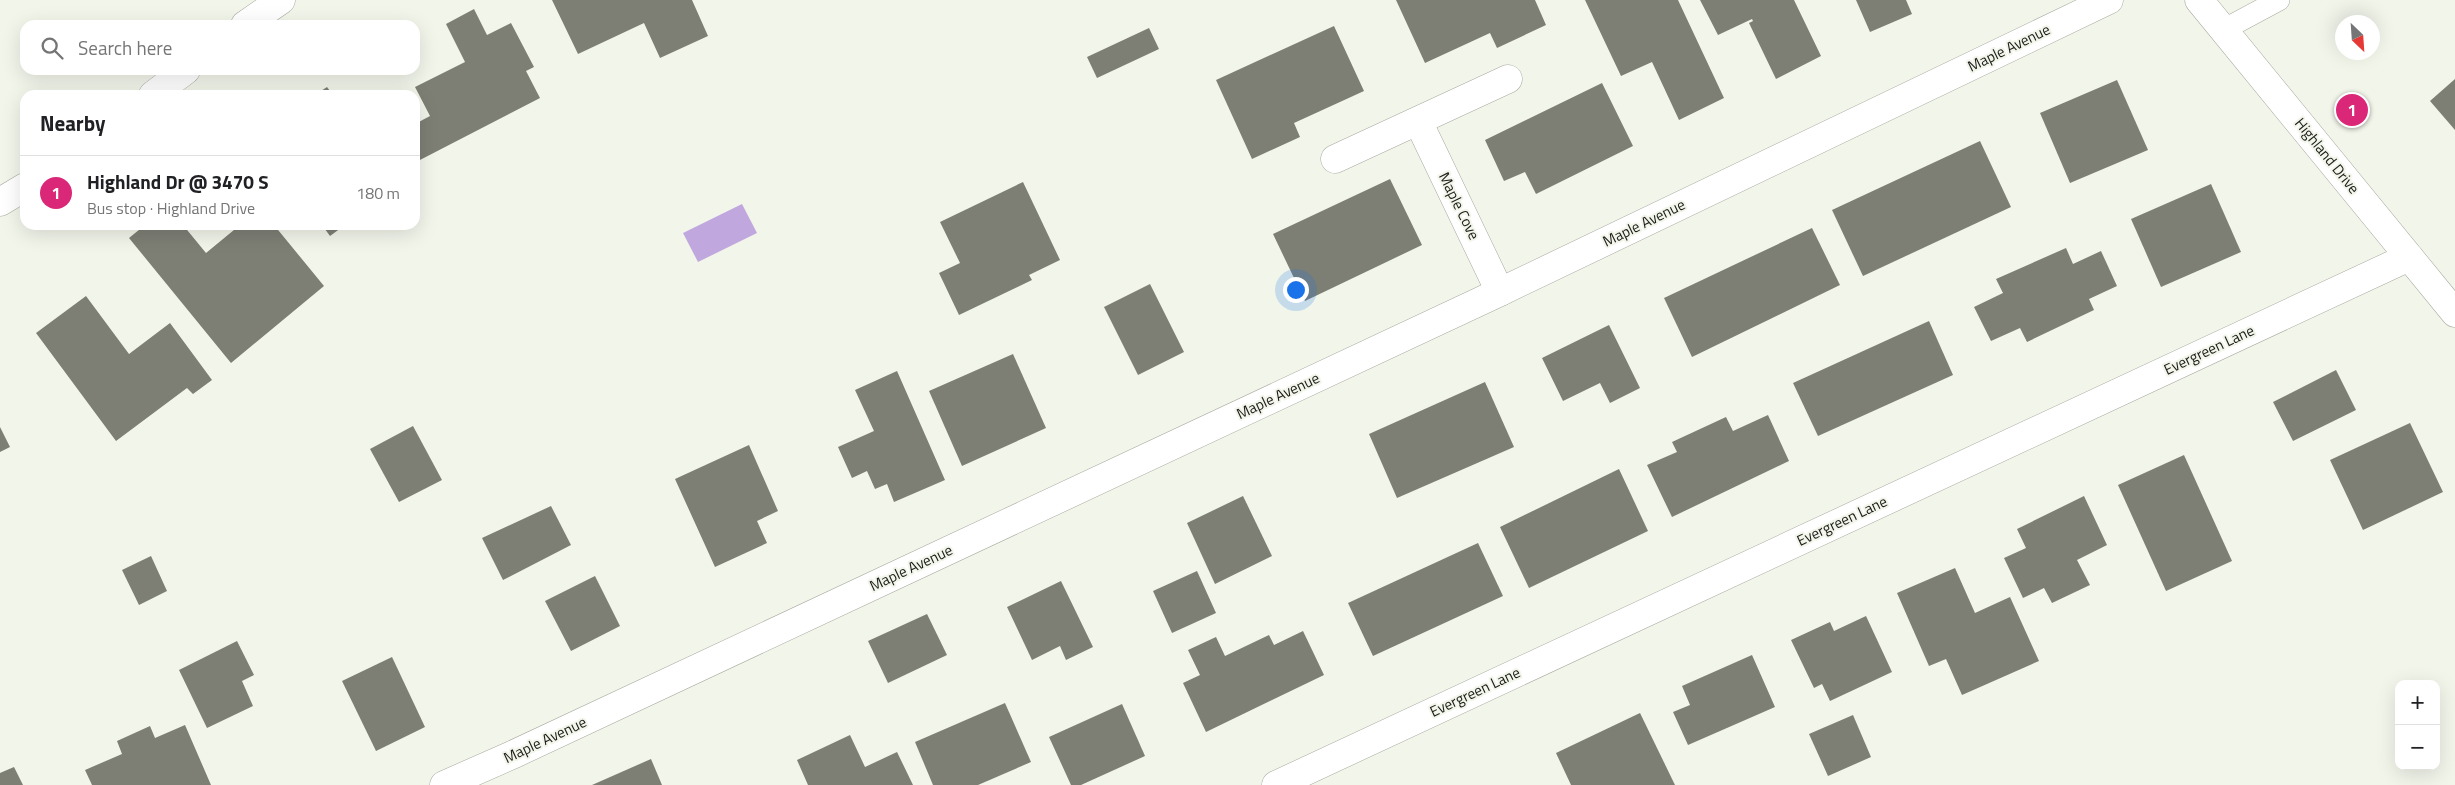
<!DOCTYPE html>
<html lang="en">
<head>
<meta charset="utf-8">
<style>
  :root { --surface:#fff; --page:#f2f2f2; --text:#202124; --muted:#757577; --line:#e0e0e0; --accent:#db2777 }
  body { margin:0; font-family:"Titillium Web",sans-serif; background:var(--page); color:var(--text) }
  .controls { position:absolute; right:15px; bottom:15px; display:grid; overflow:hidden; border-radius:10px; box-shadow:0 5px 20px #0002 }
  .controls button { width:45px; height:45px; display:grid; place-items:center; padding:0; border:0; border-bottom:1px solid var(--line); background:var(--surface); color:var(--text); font:25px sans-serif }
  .compass { position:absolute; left:2335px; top:15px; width:45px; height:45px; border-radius:50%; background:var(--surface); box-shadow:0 5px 20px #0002; rotate:155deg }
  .you { position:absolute; left:1295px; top:289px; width:18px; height:18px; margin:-12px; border:4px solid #fff; border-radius:50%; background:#1a73e8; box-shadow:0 0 0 8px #1a73e833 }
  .badge { display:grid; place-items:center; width:32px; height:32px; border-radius:50%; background:var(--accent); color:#fff; font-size:16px; font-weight:700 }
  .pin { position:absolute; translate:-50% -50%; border:2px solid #fff; box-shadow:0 1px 5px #0006 }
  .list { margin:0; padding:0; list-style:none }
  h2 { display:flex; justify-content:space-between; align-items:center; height:65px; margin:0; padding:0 20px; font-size:21px }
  h2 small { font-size:16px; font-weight:400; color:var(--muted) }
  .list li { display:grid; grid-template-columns:32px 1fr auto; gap:15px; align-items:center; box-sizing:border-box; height:75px; padding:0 20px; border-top:1px solid var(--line) }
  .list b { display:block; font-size:19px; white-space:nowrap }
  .list p { margin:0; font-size:16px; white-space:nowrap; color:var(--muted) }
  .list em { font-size:16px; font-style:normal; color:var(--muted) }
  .icon { flex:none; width:28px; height:28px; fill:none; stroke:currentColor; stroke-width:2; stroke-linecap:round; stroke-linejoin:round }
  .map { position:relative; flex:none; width:2455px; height:785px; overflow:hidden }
  .search { position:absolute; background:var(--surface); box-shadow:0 5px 20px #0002; left:20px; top:20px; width:400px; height:55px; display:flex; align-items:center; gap:12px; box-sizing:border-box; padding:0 18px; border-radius:15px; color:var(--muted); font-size:19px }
  .panel { position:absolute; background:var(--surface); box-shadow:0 5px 20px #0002; left:20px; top:90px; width:400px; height:140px; border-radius:15px }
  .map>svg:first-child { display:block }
  .water { fill:#c0a8df }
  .building { fill:#7d7f75 }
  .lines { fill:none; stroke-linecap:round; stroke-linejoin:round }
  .service-casing { stroke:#a8aaa0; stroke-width:22 }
  .minor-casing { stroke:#a8aaa0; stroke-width:29 }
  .secondary-casing { stroke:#a8aaa0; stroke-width:29 }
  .service { stroke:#fff; stroke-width:21 }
  .minor { stroke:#fff; stroke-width:28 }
  .secondary { stroke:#fff; stroke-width:28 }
  .labels { text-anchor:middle; stroke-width:4; stroke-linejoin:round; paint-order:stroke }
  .street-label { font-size:15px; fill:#1a1b17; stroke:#f2f5ea }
</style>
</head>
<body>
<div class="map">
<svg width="2455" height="785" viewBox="0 0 2455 785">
  <rect width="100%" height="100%" fill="#f2f5ea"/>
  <polygon class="water" points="742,204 757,233 698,262 683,233"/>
  <g class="building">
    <polygon points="552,0 692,0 708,36 660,58 644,23 578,54"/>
    <polygon points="1396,0 1535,0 1546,25 1497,48 1490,33 1425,63"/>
    <polygon points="1585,0 1678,0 1724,98 1679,120 1652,62 1621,76"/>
    <polygon points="1700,0 1794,0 1821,56 1776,79 1749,23 1753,21 1752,19 1718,35"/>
    <polygon points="1856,0 1906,0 1912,14 1870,32"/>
    <polygon points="474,9 487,35 511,23 534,67 526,71 540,98 418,161 415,155 415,124 430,116 415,87 465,62 446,24"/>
    <polygon points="1334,26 1364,91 1294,123 1300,137 1252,159 1216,80"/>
    <polygon points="1149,28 1159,49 1097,78 1087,57"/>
    <polygon points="2455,79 2455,130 2430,101"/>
    <polygon points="2117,80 2148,150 2070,183 2040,113"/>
    <polygon points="1602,83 1633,146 1536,194 1525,172 1504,181 1485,140"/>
    <polygon points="327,87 333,95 315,95"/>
    <polygon points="1980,141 2011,207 1863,276 1832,210"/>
    <polygon points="1390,179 1422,245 1305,301 1273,234"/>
    <polygon points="1023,182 1060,260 1029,275 1032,280 959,315 939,273 960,263 940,222"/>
    <polygon points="2211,184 2241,252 2161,287 2131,219"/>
    <polygon points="145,225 183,225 206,253 240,225 274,225 324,286 231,363 129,238"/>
    <polygon points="322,225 345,225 330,236"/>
    <polygon points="1812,228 1840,285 1692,357 1664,298"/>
    <polygon points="2066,248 2073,264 2101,251 2117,286 2089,299 2094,310 2027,342 2020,328 1991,341 1974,307 2003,293 1996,279"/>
    <polygon points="1150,284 1184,352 1138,375 1104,307"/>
    <polygon points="86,296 129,354 170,323 212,380 193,394 187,388 116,441 36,333"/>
    <polygon points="1929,321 1953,375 1818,436 1793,383"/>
    <polygon points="1609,325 1640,388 1610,403 1600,383 1563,401 1542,358"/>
    <polygon points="1013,354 1046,428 962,466 929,391"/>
    <polygon points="2336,370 2356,410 2293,441 2273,402"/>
    <polygon points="897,371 945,480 894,502 887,484 875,489 867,471 852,478 838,447 874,431 855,390"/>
    <polygon points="1485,382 1514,447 1397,498 1369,434"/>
    <polygon points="1768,415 1789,461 1672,517 1647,465 1677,452 1672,442 1726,417 1733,431"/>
    <polygon points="2410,423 2443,492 2363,530 2330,460"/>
    <polygon points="413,426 442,480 399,502 370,449"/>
    <polygon points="0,427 10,447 0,452"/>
    <polygon points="749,445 778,511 757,521 767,543 715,567 675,479"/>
    <polygon points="2184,455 2232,561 2166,591 2118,485"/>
    <polygon points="1619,469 1648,531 1529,588 1500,527"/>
    <polygon points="1243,496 1272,556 1215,584 1187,523"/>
    <polygon points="2084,496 2107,545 2077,560 2090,585 2052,603 2044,588 2023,598 2004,558 2026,548 2017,529"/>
    <polygon points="551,506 571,545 503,580 482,538"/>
    <polygon points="1478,543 1503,596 1373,656 1348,603"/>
    <polygon points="151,556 167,591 139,605 122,570"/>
    <polygon points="1955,568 1975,613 2010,597 2039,661 1962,695 1946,659 1929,666 1897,593"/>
    <polygon points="1197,571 1216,613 1172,633 1153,591"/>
    <polygon points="595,576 620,626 571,651 545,601"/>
    <polygon points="1061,581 1093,647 1066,660 1060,646 1032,660 1007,607"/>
    <polygon points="927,614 947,655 888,683 868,641"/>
    <polygon points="1866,616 1892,672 1830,701 1822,684 1814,688 1791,640 1830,622 1834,631"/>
    <polygon points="1303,631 1324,675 1206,732 1183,683 1200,675 1188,650 1216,637 1225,656 1269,635 1274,645"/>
    <polygon points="237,641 254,675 242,681 253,706 207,728 179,670"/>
    <polygon points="1752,655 1775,707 1688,745 1673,712 1690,705 1682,686"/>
    <polygon points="392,657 425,727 376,751 342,681"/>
    <polygon points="1005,703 1031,762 978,785 933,785 915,742"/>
    <polygon points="1122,704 1145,756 1081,785 1071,785 1049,737"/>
    <polygon points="1640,713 1675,785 1571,785 1556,753"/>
    <polygon points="1853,715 1871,757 1828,776 1809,734"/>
    <polygon points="185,725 211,785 92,785 85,770 122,754 117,741 150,726 155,738"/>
    <polygon points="850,735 865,767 897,752 913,785 808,785 797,760"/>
    <polygon points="651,759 662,785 592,785"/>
    <polygon points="14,767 23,785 0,785 0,773"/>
  </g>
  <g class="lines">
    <defs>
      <polyline id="service" points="2223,30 2279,0"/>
      <g id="minor">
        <polyline points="245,25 281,0"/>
        <polyline points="153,95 186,70"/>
        <polyline points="1418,121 1500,292"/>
        <polyline points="1335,159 1508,79"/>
        <polyline points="0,202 25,187"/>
        <polyline points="444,785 512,755 1500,292 2109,0"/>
        <polyline points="1276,785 2409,257"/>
      </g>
      <polyline id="secondary" points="2199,0 2455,313"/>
    </defs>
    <use href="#service" class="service-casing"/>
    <use href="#minor" class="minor-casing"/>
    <use href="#secondary" class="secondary-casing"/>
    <use href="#service" class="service"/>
    <use href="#minor" class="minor"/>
    <use href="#secondary" class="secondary"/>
  </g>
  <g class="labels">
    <g class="street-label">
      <text transform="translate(2009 48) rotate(-26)" y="5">Maple Avenue</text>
      <text transform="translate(2327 156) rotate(51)" y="5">Highland Drive</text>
      <text transform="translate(1459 206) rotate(64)" y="5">Maple Cove</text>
      <text transform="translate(1644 223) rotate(-26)" y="5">Maple Avenue</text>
      <text transform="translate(2209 350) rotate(-25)" y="5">Evergreen Lane</text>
      <text transform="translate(1278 396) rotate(-25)" y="5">Maple Avenue</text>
      <text transform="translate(1842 521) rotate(-25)" y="5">Evergreen Lane</text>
      <text transform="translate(911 568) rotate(-25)" y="5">Maple Avenue</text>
      <text transform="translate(1475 692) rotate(-25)" y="5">Evergreen Lane</text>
      <text transform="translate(545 740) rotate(-25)" y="5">Maple Avenue</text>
    </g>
  </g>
</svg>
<div class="controls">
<button>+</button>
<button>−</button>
</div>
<svg class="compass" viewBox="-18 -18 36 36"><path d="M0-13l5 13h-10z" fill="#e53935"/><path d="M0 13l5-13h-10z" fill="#757577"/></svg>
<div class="you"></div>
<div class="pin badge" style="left:2352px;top:110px">1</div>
<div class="search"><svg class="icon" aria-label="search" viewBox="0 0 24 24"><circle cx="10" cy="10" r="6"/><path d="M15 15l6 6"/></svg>Search here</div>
<section class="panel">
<h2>Nearby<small></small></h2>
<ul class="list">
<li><span class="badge">1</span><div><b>Highland Dr @ 3470 S</b><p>Bus stop · Highland Drive</p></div><em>180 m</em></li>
</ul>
</section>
</div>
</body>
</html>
